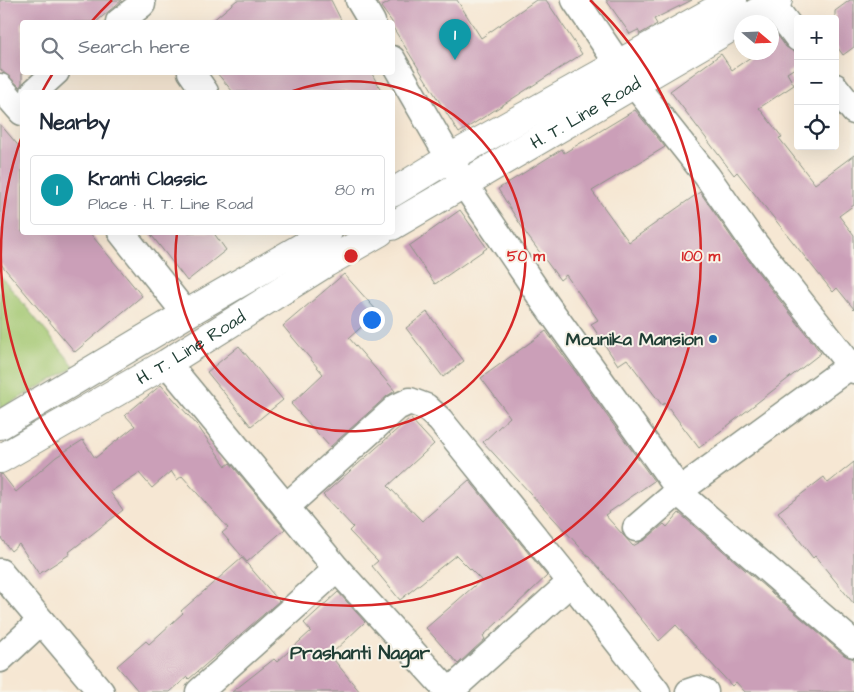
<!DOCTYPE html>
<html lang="en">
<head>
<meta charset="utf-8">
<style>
  :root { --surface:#fff; --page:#f6f6f7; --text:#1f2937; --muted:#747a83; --line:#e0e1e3; --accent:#1f6fb2 }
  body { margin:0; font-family:"Architects Daughter",sans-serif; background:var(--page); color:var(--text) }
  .controls { position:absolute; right:15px; top:15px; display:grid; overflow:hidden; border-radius:5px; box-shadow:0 5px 20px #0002 }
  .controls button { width:45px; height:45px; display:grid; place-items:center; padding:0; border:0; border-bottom:1px solid var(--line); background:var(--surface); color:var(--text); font:25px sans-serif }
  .compass { position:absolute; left:734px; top:15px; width:45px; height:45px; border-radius:50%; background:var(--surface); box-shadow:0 5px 20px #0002; rotate:109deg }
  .you { position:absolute; left:371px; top:319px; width:18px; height:18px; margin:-12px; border:4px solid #fff; border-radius:50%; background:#1a73e8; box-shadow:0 0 0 8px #1a73e833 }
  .badge { display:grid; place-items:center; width:32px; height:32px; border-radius:50%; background:var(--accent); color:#fff; font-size:16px; font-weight:700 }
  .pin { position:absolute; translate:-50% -41px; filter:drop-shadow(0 1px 2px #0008) }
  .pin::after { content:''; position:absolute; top:26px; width:18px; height:15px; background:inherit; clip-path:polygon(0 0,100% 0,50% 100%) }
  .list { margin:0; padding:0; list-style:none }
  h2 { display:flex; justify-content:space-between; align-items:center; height:65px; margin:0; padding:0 20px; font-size:21px }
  h2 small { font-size:16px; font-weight:400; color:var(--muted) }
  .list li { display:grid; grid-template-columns:32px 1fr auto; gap:15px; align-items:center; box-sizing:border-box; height:70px; margin:0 10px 10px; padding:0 10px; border:1px solid var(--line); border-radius:5px }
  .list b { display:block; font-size:19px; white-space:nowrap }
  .list p { margin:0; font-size:16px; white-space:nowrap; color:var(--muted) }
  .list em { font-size:16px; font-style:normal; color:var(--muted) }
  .icon { flex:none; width:28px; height:28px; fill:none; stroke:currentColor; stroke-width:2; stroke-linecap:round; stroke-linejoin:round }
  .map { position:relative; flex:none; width:854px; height:692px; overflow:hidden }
  .search { position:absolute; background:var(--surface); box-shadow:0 5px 20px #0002; left:20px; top:20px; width:375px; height:55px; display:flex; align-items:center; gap:12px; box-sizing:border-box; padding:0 18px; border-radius:5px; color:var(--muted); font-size:19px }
  .panel { position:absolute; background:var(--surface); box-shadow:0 5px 20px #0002; left:20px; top:90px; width:375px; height:145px; border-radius:5px }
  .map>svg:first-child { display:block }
  .green { fill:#a3c771; stroke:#618252 }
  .building { fill:#cb9fb8 }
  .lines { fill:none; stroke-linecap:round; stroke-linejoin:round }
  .minor-casing { stroke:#8a9284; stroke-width:29 }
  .tertiary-casing { stroke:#8a9284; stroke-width:30 }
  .minor { stroke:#fff; stroke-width:26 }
  .tertiary { stroke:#fff; stroke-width:28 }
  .ring { fill:none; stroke:#d62828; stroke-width:2.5 }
  .poi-dot { fill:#1f6fb2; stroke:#f7f3e8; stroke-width:2 }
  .labels { text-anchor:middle; stroke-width:4; stroke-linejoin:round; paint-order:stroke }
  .street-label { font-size:18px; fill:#1f3d34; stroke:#f7f3e8 }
  .poi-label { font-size:18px; font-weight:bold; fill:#1f3d34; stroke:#f7f3e8; text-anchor:end }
  .neighbourhood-label { font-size:19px; font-weight:bold; fill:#1f3d34; stroke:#f7f3e8 }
  .centre { fill:#d62828; stroke:#f7f3e8; stroke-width:2.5 }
  .ring-label { font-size:15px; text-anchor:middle; font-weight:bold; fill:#d62828; stroke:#f7f3e8; stroke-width:4; stroke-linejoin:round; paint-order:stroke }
</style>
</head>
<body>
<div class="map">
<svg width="854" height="692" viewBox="0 0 854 692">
  <rect width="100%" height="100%" fill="#f7f3e8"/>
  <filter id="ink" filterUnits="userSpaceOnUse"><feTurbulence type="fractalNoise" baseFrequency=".02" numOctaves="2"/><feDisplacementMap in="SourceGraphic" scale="10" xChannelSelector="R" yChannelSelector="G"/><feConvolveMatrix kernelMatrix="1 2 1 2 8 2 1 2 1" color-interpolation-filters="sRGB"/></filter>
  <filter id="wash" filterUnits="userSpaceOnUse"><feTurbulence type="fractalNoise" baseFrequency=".0096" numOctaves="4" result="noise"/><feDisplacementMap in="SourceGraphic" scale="20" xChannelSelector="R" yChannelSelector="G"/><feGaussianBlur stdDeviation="1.12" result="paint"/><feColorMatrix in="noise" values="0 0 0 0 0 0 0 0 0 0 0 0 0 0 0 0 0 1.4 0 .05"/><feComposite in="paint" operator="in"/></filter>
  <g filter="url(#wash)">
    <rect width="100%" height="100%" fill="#f6e7d3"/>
    <polygon class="green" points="0,275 75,367 0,409"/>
    <g id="blocks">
      <g class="building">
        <polygon points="0,0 122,0 96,22 22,22 22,83 20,87 0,69"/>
        <polygon points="237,0 331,0 342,22 211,22"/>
        <polygon points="393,0 457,0 481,38 536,0 546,0 582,54 459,133 392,26 392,22 381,7"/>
        <polygon points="606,0 692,0 654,19 657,24 640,34 638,30 630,34"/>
        <polygon points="850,0 854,0 854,47 843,55 835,44 835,11"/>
        <polygon points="778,36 786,47 798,53 798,66 787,73 794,85 759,108 782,137 779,138 815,184 854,155 854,205 839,216 854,235 854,309 837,288 833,292 737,172 734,175 670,91 721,54 732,70 758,52 772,52 772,40"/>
        <polygon points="216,72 371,72 382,92 233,92"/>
        <polygon points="635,110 665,147 592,191 629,242 700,192 739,248 821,353 699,448 665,403 662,405 627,359 618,365 591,324 598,320 566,275 560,280 527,235 498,189 562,149 564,153"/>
        <polygon points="0,124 22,150 22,232 89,232 142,296 75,352 0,263"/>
        <polygon points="460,210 487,248 435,284 409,246"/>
        <polygon points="149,232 213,232 226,250 187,281"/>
        <polygon points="344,274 378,312 349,338 395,391 387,396 330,447 291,404 323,374 283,326"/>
        <polygon points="427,312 464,361 443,377 406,328"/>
        <polygon points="546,331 654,481 605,515 633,546 646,539 664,524 667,527 679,513 844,655 854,659 854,692 745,692 736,682 732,686 676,625 659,641 601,570 483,442 510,417 481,378"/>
        <polygon points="239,346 283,400 251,426 207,372"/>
        <polygon points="161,385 197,425 226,466 230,463 285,529 247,562 222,533 228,528 182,476 177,480 171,471 152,488 139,473 110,492 123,510 69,552 70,554 39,574 19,544 11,551 0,537 0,475 2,474 16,492 56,457 83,440 95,458 135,426 125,415"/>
        <polygon points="410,418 434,444 388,486 422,521 469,480 547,576 483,636 485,639 458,664 426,628 481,580 456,555 400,600 372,566 378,561 349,531 353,527 323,495"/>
        <polygon points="854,462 854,604 815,556 813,558 778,512 824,477 828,483"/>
        <polygon points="242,558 279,601 189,679 187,677 170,692 139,692 117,666 146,641 149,644 183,613 181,611"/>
        <polygon points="338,592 365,622 330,655 360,692 232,692 274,659 277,662 311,631 304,623"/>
      </g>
    </g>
  </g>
  <g filter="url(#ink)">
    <use href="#blocks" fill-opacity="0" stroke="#8a9284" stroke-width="1"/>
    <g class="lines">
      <defs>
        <g id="minor">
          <polyline points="359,0 372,22"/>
          <polyline points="575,0 619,65 707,176 751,239 854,370"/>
          <polyline points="772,4 798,38"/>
          <polyline points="119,22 142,4"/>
          <polyline points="392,59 465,185 545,303 685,498 854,644"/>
          <polyline points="191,72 205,92"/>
          <polyline points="0,87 22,112"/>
          <polyline points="835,87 854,111"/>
          <polyline points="34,92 56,72"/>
          <polyline points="121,232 186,314"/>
          <polyline points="167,363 337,569 449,692"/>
          <polyline points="286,507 397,407 410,401 426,407 440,420 571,582"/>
          <polyline points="636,528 679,491 854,363"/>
          <polyline points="0,572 101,692"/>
          <polyline points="0,659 41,621"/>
          <polyline points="199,692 337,569"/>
          <polyline points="449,692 571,582 657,692"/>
          <polyline points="689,692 698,689 705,692"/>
        </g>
        <g id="tertiary">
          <polyline points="392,193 448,159 733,0"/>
          <path id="s1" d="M392,226l386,-226"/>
          <polyline points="0,425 186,314 328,232"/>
          <path id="s2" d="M0,459l167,-96 159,-100 54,-31"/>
        </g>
      </defs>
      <use href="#minor" class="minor-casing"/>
      <use href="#tertiary" class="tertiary-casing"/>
      <use href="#minor" class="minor"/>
      <use href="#tertiary" class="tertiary"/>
    </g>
  </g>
  <g class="ring">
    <path d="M290 92A175 175 0 1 1 177 233"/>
    <path d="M42 92A350 350 0 0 1 53 73M91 22A350 350 0 0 1 112 0M590 0A350 350 0 1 1 22 136"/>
  </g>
  <circle class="poi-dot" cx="713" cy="339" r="5"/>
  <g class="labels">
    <g class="street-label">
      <text dy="6" stroke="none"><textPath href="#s1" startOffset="224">H. T. Line Road</textPath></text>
      <text dy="6" stroke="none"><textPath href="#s2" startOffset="221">H. T. Line Road</textPath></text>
    </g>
    <g class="poi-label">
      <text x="703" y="345">Mounika Mansion</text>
    </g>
    <g class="neighbourhood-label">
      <text x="360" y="659">Prashanti Nagar</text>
    </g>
  </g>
  <circle cx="351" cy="256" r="8" class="centre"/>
  <g class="ring-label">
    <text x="526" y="261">50 m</text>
    <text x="701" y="261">100 m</text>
  </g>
</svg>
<div class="controls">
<button>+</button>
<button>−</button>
<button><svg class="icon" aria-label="locate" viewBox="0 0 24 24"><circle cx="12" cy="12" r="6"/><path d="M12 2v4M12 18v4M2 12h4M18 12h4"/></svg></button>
</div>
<svg class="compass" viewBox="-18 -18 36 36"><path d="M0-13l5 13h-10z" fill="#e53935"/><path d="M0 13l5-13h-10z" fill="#747a83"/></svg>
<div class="you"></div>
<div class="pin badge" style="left:455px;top:60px;background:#0f9aa8">1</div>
<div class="search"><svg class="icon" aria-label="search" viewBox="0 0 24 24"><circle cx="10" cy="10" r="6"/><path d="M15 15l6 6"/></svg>Search here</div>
<section class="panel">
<h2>Nearby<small></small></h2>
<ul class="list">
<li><span class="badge" style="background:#0f9aa8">1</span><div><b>Kranti Classic</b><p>Place · H. T. Line Road</p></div><em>80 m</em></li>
</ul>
</section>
</div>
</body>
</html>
